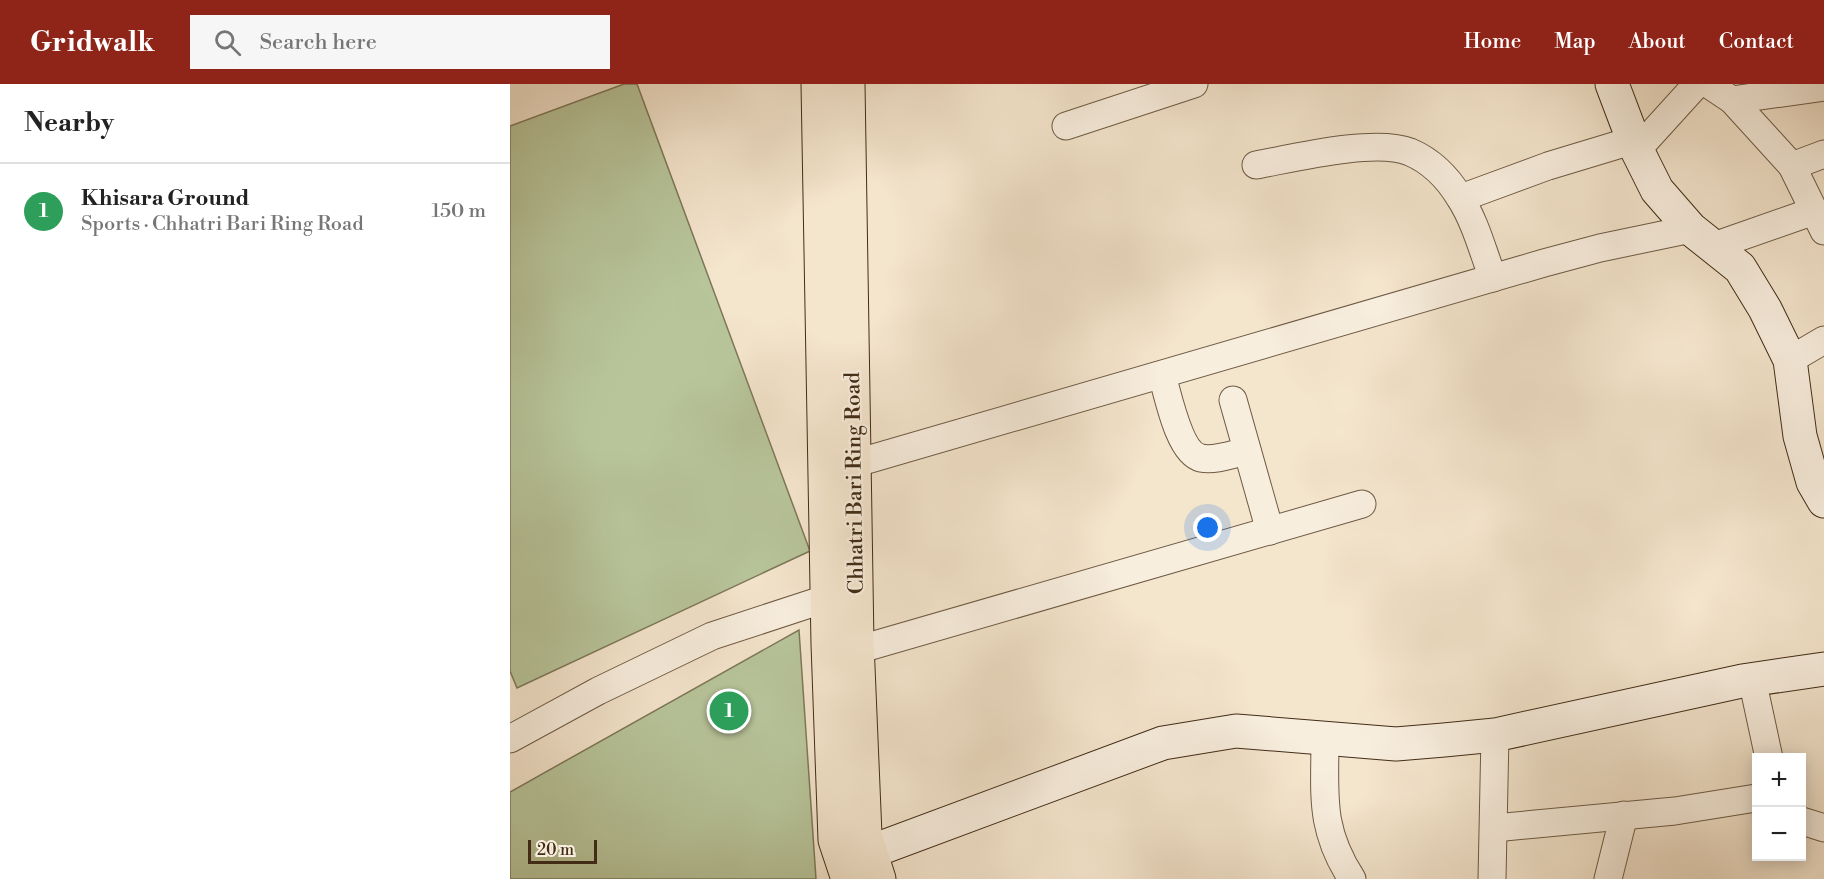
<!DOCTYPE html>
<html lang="en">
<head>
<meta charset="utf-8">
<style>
  :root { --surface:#fff; --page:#f6f6f6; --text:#222; --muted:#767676; --line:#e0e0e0; --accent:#8f2418 }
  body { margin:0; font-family:"Libre Bodoni",serif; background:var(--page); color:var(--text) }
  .controls { position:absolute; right:18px; bottom:18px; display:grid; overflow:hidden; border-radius:0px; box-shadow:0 3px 15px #0003 }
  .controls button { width:54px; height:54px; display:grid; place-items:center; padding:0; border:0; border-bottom:2px solid var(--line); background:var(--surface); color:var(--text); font:30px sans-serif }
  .scale { position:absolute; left:18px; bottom:15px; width:69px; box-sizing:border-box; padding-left:6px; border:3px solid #422c16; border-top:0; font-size:16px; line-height:21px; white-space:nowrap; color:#422c16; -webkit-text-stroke:4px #f8eede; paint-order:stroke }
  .you { position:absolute; left:698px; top:444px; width:21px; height:21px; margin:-15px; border:4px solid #fff; border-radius:50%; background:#1a73e8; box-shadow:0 0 0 9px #1a73e833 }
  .badge { display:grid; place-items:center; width:39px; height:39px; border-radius:50%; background:var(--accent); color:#fff; font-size:20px; font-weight:700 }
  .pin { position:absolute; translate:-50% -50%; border:3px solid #fff; box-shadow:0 2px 6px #0006 }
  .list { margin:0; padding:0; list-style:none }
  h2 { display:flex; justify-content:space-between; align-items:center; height:78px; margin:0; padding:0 24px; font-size:26px }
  h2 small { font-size:20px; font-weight:400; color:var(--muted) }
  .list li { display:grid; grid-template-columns:39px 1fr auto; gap:18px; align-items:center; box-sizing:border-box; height:96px; padding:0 24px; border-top:2px solid var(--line) }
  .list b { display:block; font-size:22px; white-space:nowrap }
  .list p { margin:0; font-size:20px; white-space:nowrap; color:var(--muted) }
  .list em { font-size:20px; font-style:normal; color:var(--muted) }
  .icon { flex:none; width:33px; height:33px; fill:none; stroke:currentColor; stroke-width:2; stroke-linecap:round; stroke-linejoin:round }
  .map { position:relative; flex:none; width:1314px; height:795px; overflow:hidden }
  header { display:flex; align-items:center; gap:36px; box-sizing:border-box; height:84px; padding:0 30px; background:var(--accent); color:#fff }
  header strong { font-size:28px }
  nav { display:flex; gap:33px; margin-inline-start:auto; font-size:21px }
  .search { width:420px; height:54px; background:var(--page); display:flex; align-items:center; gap:15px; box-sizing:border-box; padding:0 21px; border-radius:0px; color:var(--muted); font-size:22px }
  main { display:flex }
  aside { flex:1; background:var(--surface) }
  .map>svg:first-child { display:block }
  .green { fill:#b8c59b; stroke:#7d7858; stroke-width:1.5 }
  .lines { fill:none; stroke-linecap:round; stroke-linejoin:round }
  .street-casing { stroke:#6e5a44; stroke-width:29 }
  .secondary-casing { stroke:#422c16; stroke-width:35 }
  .primary-casing { stroke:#422c16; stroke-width:35 }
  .street { stroke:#f8eede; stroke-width:27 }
  .secondary { stroke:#f8eede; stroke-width:33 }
  .primary { stroke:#f4e5cd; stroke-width:33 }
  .labels { text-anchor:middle; stroke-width:4.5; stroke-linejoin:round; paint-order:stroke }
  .street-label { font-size:21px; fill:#422c16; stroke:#f8eede }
</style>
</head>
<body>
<header>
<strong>Gridwalk</strong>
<div class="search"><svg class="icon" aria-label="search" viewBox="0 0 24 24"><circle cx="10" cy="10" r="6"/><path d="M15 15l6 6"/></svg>Search here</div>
<nav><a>Home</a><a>Map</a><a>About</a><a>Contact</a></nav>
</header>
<main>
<aside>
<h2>Nearby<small></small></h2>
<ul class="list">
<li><span class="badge" style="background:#2e9e5b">1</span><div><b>Khisara Ground</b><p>Sports · Chhatri Bari Ring Road</p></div><em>150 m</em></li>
</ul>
</aside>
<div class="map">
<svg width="1314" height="795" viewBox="0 0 1314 795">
  <rect width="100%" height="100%" fill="#f4e5cd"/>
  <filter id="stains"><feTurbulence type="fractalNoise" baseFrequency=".00333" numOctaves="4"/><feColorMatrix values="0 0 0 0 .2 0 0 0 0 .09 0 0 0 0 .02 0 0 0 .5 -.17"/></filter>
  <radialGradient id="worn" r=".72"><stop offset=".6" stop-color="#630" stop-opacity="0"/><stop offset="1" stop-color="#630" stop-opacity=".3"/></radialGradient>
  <g class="green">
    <polygon points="114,0 127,0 300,467 7,604 0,587 0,42"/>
    <polygon points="289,546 306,795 0,795 0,708"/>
  </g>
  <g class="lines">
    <defs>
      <g id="street">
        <polyline points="1198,0 1222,16 1282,82 1314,147"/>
        <polyline points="1222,16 1314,3"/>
        <polyline points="556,42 684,0"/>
        <polyline points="1127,66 1187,0"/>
        <path d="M746,81c38,-7 119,-27 154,-13 21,9 38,26 50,46 15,23 23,54 33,80"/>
        <polyline points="1282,82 1314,70"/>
        <polyline points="951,114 1038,82 1124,56"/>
        <polyline points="1204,162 1304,127"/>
        <polyline points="1280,276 1314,256"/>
        <path d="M652,291c6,20 17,78 39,83 14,3 32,-4 46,-7"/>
        <polyline points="723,316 760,447"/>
        <polyline points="343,380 1034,179 1090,164 1181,145"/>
        <polyline points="347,566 852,420"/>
        <polyline points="1242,595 1259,674"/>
        <path d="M815,653c0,58 -6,91 27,142"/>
        <polyline points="0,655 88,607 202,552 318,514"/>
        <polyline points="1292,737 1314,744"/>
        <polyline points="984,744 1165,727 1246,714"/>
        <polyline points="982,795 985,651"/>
        <polyline points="1098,795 1114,731"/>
      </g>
      <g id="secondary">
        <polyline points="1102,0 1127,66 1147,106 1181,145 1230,184 1255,225 1280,276 1290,352 1303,398 1314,417"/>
        <polyline points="360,768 653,659 726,647 886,660 934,656 985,651 1232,597 1314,585"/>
      </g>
      <g id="primary">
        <polyline points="308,0 318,560 325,756 338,795"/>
        <polyline points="338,0 347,559 355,751 369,795"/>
      </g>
    </defs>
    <use href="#street" class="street-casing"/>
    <use href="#secondary" class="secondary-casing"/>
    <use href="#primary" class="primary-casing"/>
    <use href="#street" class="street"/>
    <use href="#secondary" class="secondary"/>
    <use href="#primary" class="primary"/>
  </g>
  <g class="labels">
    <g class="street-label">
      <text transform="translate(344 399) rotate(-91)" y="7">Chhatri Bari Ring Road</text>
    </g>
  </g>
  <rect width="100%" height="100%" filter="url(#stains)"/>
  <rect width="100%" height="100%" fill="url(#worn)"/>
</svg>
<div class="controls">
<button>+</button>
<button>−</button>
</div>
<div class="scale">20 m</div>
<div class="you"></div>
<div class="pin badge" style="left:219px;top:627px;background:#2e9e5b">1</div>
</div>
</main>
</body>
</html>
